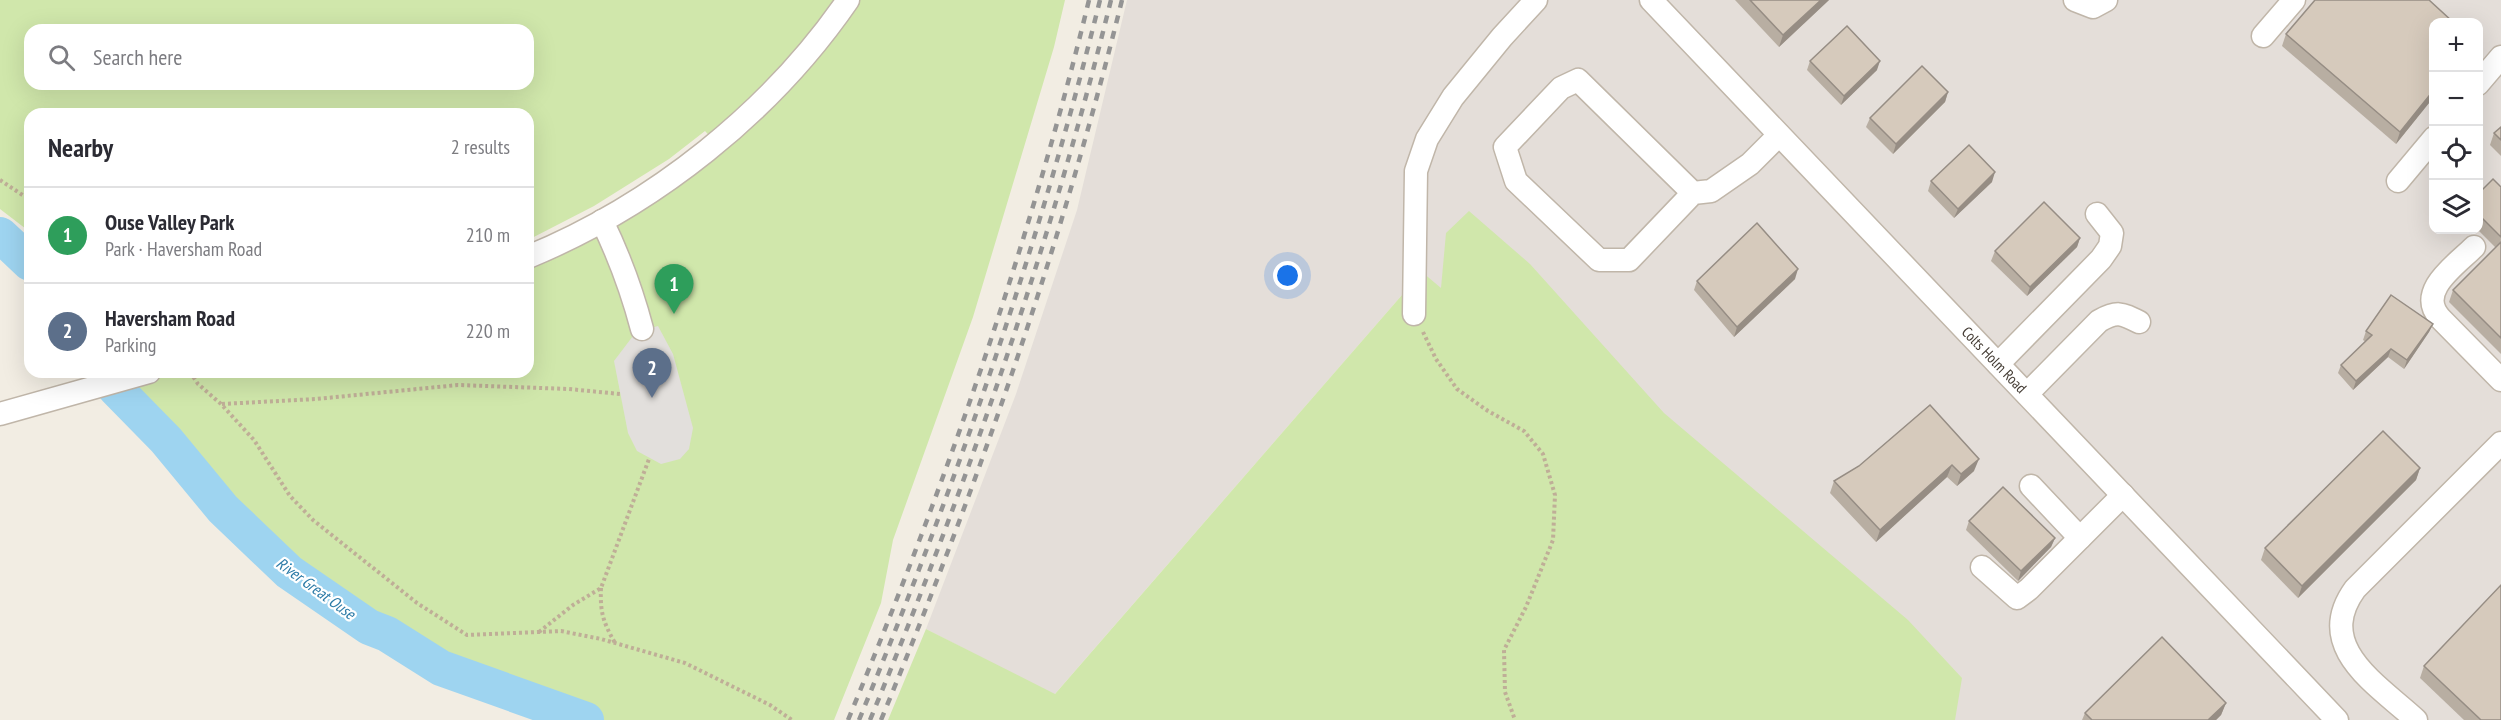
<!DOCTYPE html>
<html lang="en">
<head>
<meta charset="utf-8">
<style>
  :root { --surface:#fff; --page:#f7f7f7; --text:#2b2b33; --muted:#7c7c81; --line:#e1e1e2; --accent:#fb2512 }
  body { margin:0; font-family:"PT Sans Narrow",sans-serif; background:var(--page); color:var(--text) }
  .controls { position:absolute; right:18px; top:18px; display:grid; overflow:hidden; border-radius:12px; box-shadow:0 6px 24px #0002 }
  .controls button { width:54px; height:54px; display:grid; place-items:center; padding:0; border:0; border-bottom:2px solid var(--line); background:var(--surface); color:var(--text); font:30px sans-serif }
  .you { position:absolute; left:1288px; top:276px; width:21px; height:21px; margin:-15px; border:4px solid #fff; border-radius:50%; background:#1a73e8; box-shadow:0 0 0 9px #1a73e833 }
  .badge { display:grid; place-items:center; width:39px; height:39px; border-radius:50%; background:var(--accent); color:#fff; font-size:20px; font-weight:700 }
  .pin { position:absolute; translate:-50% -50px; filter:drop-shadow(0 2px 3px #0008) }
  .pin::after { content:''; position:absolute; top:32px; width:21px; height:18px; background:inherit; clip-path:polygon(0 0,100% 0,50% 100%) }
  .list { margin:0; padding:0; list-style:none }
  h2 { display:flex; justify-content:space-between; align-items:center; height:78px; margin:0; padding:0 24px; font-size:26px }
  h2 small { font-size:20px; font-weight:400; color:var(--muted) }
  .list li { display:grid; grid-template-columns:39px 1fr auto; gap:18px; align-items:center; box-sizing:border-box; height:96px; padding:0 24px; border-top:2px solid var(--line) }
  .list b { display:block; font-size:22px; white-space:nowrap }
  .list p { margin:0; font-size:20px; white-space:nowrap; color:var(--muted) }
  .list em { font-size:20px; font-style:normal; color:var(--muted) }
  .icon { flex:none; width:33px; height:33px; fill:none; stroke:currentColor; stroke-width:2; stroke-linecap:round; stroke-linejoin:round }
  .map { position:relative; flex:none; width:2501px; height:720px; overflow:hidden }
  .search { position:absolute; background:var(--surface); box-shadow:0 6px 24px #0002; left:24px; top:24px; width:510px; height:66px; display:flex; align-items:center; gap:15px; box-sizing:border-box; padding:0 21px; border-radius:18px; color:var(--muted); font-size:22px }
  .panel { position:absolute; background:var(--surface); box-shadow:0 6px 24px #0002; left:24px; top:108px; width:510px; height:270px; border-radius:18px }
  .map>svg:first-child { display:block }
  .industrial { fill:#e4ded9; fill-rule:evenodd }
  .green { fill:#d0e7ab; fill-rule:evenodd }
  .parking { fill:#e2dfdc }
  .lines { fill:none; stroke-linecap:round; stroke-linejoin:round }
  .river { stroke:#9ed4f0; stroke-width:36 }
  .minor-casing { stroke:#c0b6a9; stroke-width:25 }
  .path { stroke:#bfae97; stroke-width:4; stroke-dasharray:3 3; stroke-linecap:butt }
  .minor { stroke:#fff; stroke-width:22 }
  .rail { stroke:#949494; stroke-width:4.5; stroke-dasharray:8 8; stroke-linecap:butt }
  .wall { fill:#b8aea2 }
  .shaded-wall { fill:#968d84 }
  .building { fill:#d6cabc; stroke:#968d84; stroke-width:1.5 }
  .labels { text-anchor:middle; stroke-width:4.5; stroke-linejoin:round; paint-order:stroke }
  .street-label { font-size:15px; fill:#443c34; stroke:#fff }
  .water-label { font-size:16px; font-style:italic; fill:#2c7ba7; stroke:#fff }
</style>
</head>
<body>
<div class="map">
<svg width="2501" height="720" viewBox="0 0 2501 720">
  <rect width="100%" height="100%" fill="#f2ede3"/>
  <path class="industrial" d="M1127,0h1374v720h-636l-443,-448 -368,423 -128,-66 90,-235 61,-184zM2434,22h44v208h-44z"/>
  <g class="green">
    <path d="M0,0h1065l-11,47 -81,270 -80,223 -12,63 -47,117h-244l-142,-57 -61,-29 -90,-52 -42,-36 -107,-131 -17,-43h397v-115l187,-115 -10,-11 -36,28 -75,47 -66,34v-126h-498v118l-30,-23zM30,30h498v54h-498z"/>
    <polygon points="1469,211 1530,264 1664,413 1908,620 1962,678 1955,720 888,720 926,629 1055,694 1422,272 1441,288 1446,233"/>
  </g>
  <polygon class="parking" points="658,326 673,354 693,428 689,449 680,459 661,464 637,451 628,433 614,361 636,332"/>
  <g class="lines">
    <g class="river">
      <polyline points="0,235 30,263"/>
      <polyline points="108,372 116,389 166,440 223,509 289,572 369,627 387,634 441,668 586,720"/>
    </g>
    <defs>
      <g id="minor">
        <polyline points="1651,0 2337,720"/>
        <polyline points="2075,0 2093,7 2106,0"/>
        <polyline points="2263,36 2294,0"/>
        <polyline points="2478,84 2501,57"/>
        <polyline points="2398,181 2434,138"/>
        <polyline points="1693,193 1578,80 1561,88 1505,147 1516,181 1599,260 1629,260 1693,193 1711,191 1750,164 1779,135"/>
        <path d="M602,221c17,35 30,70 40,108"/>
        <path d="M2474,247c-18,18 -58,44 -34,71l61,62"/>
        <path d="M528,257c126,-52 243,-145 320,-257"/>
        <polyline points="1414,314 1416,171 1427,139 1453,97 1502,37 1536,0"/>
        <polyline points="1998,364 2101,259 2110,246 2112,233 2097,214"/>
        <path d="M2027,394l72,-73c18,-10 22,-8 40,1"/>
        <polyline points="0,414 149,372"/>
        <polyline points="2031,486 2080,538"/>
        <polyline points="1982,567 2017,598 2029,589 2123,495"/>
        <path d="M2416,720c-39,-36 -103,-73 -61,-131l146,-146"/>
      </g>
    </defs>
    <use href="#minor" class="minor-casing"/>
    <g class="path">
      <polyline points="0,180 30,200"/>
      <polyline points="1423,332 1436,359 1457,389 1488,411 1524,431 1543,454 1555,495 1553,540 1526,607 1504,650 1505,692 1515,720"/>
      <polyline points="190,372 198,384 221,404 254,440 290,496 313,520 417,603 467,635 561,631 601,639 685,663 770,705 792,720"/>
      <polyline points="222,404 316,399 458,385 569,389 620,394"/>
      <path d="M601,588c-1,24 2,34 14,55"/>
      <polyline points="539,632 573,605 601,588 649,459"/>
    </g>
    <use href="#minor" class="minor"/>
    <g class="rail">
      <path d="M848,720c97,-234 181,-473 241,-720"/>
      <path d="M859,720c97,-235 180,-473 241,-720"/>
      <path d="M870,720c97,-235 180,-473 241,-720"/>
      <path d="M881,720c97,-235 180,-473 241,-720"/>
    </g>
  </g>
  <g class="wall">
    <polygon points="1735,0 1829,0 1779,47"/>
    <polygon points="2286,34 2433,98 2396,144 2282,46"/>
    <polygon points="1810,61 1877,70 1841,105 1807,70"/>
    <polygon points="1948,92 1945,102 1893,154 1866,127 1870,118"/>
    <polygon points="2501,127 2501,156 2490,145 2494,133"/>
    <polygon points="1931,181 1992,182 1954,218 1928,191"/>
    <polygon points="2501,187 2501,354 2449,302 2453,290 2496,248 2478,230 2478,194"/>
    <polygon points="2080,238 2077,247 2027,296 1991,261 1995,251"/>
    <polygon points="1795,279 1734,337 1694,290 1697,281"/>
    <polygon points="2433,324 2429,332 2404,369 2388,357 2353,390 2338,373 2341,365 2366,342 2363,340 2366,331"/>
    <polygon points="1930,405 1974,471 1957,486 1947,477 1876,542 1830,493 1834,481 1859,466"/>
    <polygon points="2420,468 2416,480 2298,598 2261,560 2265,548"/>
    <polygon points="1969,521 2055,538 2051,547 2018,581 1966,530"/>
    <polygon points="2424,666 2501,720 2464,720 2420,678"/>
    <polygon points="2226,703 2221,715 2216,720 2082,720 2085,713"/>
  </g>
  <g class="shaded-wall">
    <polygon points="1821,0 1829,0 1779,47 1783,35"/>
    <polygon points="1880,61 1877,70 1841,105 1844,96"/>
    <polygon points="2433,91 2433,98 2396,144 2400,132"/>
    <polygon points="1948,92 1945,102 1893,154 1896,144"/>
    <polygon points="1995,172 1992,182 1954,218 1958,209"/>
    <polygon points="2080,238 2077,247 2027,296 2030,287"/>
    <polygon points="1798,269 1795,279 1734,337 1737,327"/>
    <polygon points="2433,324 2429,332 2404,369 2407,360"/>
    <polygon points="2391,349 2388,357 2353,390 2356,381"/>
    <polygon points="1979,459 1974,471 1957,486 1961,474"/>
    <polygon points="1952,465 1947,477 1876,542 1880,530"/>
    <polygon points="2420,468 2416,480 2298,598 2302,586"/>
    <polygon points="2055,538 2051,547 2018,581 2021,571"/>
    <polygon points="2226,703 2221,715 2216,720 2208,720"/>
  </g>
  <g class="building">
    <polygon points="1750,0 1821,0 1783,35"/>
    <polygon points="2315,0 2429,0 2453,22 2433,22 2433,91 2400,132 2286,34"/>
    <polygon points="1847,26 1880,61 1844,96 1810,61"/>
    <polygon points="1922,66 1948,92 1896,144 1870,118"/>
    <polygon points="2501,127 2501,140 2494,133"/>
    <polygon points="1969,145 1995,172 1958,209 1931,181"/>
    <polygon points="2493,179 2501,187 2501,237 2478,214 2478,194"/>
    <polygon points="2044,202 2080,238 2030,287 1995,251"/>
    <polygon points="1757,223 1798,269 1737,327 1697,281"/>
    <polygon points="2501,242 2501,338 2453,290"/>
    <polygon points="2391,295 2433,324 2407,360 2391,349 2356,381 2341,365 2372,335 2366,331"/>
    <polygon points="1930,405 1979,459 1961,474 1952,465 1880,530 1834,481 1859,466"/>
    <polygon points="2383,431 2420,468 2302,586 2265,548"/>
    <polygon points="2003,487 2055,538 2021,571 1969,521"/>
    <polygon points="2501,585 2501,720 2481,720 2424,666"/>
    <polygon points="2162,637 2226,703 2208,720 2092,720 2085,713"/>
  </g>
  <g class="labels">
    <g class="street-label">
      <text transform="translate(1994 360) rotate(46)" y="5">Colts Holm Road</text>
    </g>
    <g class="water-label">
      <text transform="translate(316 588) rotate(36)" y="6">River Great Ouse</text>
    </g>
  </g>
</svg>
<div class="controls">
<button>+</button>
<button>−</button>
<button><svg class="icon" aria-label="locate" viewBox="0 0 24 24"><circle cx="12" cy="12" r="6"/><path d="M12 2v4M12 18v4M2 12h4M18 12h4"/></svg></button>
<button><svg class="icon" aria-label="layers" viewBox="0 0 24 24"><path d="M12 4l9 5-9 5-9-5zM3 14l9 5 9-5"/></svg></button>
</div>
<div class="you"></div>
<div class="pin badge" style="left:674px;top:314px;background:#2e9e5b">1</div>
<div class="pin badge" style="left:652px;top:398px;background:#5c6f8a">2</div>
<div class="search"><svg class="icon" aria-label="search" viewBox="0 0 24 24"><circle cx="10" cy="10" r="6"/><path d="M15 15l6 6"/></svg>Search here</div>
<section class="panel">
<h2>Nearby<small>2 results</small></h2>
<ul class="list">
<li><span class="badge" style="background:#2e9e5b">1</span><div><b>Ouse Valley Park</b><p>Park · Haversham Road</p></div><em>210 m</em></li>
<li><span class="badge" style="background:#5c6f8a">2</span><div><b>Haversham Road</b><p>Parking</p></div><em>220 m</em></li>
</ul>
</section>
</div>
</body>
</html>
